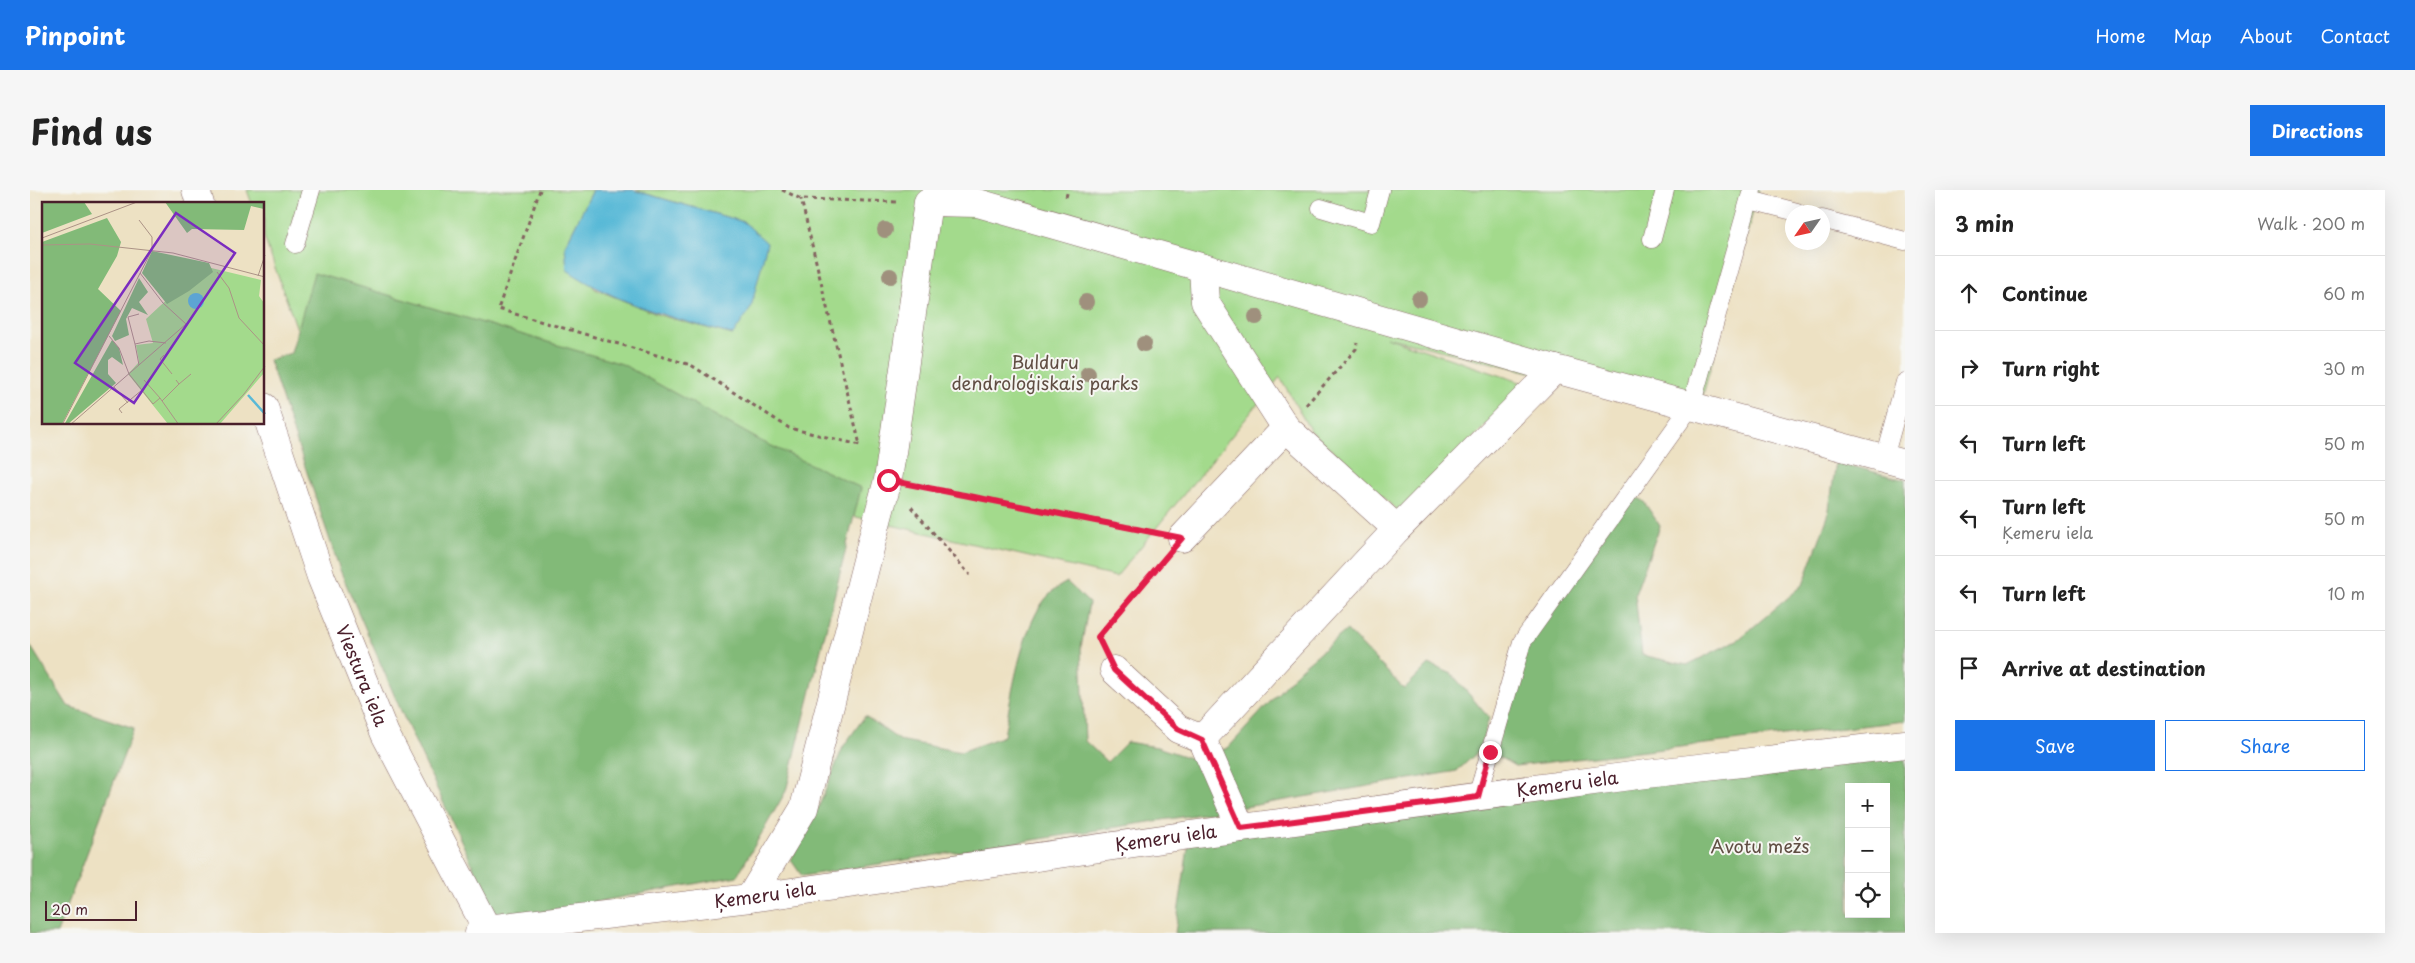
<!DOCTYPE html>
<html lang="en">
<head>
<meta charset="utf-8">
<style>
  :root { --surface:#fff; --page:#f6f6f6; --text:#222; --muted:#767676; --line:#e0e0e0; --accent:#1a73e8 }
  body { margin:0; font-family:"Playpen Sans",sans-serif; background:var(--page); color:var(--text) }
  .controls { position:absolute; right:15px; bottom:15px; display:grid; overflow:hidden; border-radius:0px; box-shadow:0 5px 20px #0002 }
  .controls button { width:45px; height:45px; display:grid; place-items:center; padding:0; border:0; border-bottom:1px solid var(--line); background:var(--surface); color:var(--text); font:25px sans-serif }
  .compass { position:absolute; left:1755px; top:15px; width:45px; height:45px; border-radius:50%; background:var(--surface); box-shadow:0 5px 20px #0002; rotate:236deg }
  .scale { position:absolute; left:15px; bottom:12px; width:92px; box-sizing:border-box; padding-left:5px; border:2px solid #4a1f2b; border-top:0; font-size:14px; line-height:18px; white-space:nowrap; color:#4a1f2b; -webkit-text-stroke:4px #f6f6f2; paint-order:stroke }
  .stop { position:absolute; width:15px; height:15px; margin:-11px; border:4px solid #e11d48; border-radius:50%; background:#fff }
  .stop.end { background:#e11d48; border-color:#fff; box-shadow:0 1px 5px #0008 }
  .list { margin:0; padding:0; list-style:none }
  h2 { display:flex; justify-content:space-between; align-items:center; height:65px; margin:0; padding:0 20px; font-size:21px }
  h2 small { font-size:16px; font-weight:400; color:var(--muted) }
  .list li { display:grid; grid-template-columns:32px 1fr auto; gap:15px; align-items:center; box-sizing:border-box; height:75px; padding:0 20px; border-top:1px solid var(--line) }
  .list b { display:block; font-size:19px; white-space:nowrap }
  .list p { margin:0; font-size:16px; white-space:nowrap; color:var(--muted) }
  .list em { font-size:16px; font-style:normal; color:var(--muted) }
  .actions { display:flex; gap:10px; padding:15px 20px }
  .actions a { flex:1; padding:11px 0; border:1px solid var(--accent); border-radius:0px; text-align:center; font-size:18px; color:var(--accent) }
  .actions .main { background:var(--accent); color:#fff }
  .icon { flex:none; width:28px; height:28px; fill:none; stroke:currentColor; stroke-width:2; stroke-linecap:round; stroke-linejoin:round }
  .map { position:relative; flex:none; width:1875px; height:743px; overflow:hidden; border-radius:0px }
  header { display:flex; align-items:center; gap:30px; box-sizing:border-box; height:70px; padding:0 25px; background:var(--accent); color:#fff }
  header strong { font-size:24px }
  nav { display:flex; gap:28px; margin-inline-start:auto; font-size:18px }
  .intro { display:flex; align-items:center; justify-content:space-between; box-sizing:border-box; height:120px; padding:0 30px }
  h1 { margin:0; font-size:35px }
  .button { padding:12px 22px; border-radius:0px; background:var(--accent); color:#fff; font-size:18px; font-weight:700 }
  main { display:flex; gap:30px; padding:0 30px }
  aside { flex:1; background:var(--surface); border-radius:0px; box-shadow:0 5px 20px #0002 }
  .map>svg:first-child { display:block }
  .green { fill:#a3da8c; stroke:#767c5c }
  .forest { fill:#82ba78; stroke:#666c52; fill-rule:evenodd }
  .water { fill:#59b9d7; stroke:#526c81 }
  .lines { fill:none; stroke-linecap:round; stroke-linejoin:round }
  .service-casing { stroke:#836360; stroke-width:19 }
  .minor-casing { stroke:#836360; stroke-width:29 }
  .tertiary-casing { stroke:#836360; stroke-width:29 }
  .path { stroke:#836360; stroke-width:3; stroke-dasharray:4 4; stroke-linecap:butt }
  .service { stroke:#fff; stroke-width:18 }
  .minor { stroke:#fff; stroke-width:28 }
  .tertiary { stroke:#fff; stroke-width:28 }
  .tree { fill:#9f907d }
  .route { stroke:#e11d48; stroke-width:6 }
  .labels { text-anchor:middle; stroke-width:4; stroke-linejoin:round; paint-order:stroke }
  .park-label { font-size:18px; fill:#604e43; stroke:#f6f6f2 }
  .street-label { font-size:18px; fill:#4a1f2b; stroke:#f6f6f2 }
  .inset-river { fill:none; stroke:#59b9d7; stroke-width:2.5 }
  .inset-road { fill:none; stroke:#ac9386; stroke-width:1 }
  .view { fill:#7b2cbf; fill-opacity:0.15; stroke:#7b2cbf; stroke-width:2.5 }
  .inset-edge { fill:none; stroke:#4a1f2b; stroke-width:2.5 }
</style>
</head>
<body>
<header>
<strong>Pinpoint</strong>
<nav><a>Home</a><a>Map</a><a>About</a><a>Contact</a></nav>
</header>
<div class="intro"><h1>Find us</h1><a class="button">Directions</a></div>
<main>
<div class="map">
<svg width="1875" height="743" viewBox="0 0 1875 743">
  <rect width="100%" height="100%" fill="#f6f6f2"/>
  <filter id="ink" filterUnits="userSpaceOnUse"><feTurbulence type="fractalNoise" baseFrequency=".02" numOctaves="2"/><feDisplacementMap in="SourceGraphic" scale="10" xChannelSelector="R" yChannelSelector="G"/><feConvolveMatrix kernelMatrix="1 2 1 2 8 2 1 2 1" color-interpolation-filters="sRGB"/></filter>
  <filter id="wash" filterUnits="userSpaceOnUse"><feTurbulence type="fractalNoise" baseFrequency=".0096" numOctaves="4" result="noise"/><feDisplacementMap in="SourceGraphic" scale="20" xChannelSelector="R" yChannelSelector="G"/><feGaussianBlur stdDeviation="1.12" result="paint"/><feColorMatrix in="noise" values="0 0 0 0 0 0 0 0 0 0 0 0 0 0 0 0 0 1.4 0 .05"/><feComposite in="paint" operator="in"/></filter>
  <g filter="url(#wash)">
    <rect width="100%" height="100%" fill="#ede1c3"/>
    <polygon class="green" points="217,0 563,0 535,56 565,99 629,125 703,145 714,32 603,0 1729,0 1668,223 1356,147 1496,194 1370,323 1280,240 1250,187 1086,387 290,203 234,47 234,14 222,14"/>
    <g class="forest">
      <polygon points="284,83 592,174 731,251 831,298 756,601 707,686 468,730 375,530 310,380 239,170 261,163"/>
      <polygon points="1806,272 1875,290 1875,531 1485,576 1460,562 1492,452 1600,302 1614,312 1630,336 1605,404 1612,465 1657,475 1709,449 1773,395 1798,326"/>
      <path d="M1037,392l22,21 -8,45 4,93 22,21 20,-20 30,5 36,12 35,-11 72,-79 47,-39 57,59 25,-25 23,10 37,44 -10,33 -22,20 -224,38 -431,67 -11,-16 28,-54 24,-59 22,-31 34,24 62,12 43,-16c7,-38 18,-117 47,-143 5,-5 11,-8 16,-11z"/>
      <polygon points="0,455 38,516 104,538 27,743 0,743"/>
      <path d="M1875,554v189h-730l15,-98zM1819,597h37v127h-37z"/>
    </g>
    <path class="water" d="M563,0h40l111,32 23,21 -16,65 -18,27c-60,-17 -114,-30 -166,-65l-2,-24z"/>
  </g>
  <g filter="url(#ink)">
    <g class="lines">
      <defs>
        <g id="service">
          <polyline points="1720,10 1767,22"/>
          <polyline points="1291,18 1341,33 1350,0"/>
          <polyline points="1792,29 1875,51"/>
          <polyline points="1622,49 1635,0"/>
          <polyline points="265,54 281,0"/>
          <polyline points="1854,268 1875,192"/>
          <polyline points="1447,607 1492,452 1661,216 1722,0"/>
        </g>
        <g id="minor">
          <polyline points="1367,339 1525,179"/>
          <polyline points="1152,348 1256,238"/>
          <polyline points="1084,480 1148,539 1172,549 1367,339 1256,238 1175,112 1173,78"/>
          <polyline points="1172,549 1211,638"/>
          <polyline points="720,708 774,618 848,327 858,290 898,12 948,13 1525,179 1875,274"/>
          <path id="s1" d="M449,743l7,-4 264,-31 440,-63 456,-61 259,-30"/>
        </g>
        <g id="tertiary">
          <polyline points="166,0 170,14"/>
          <path id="s2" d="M234,217l57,170 64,157 104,199"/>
        </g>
      </defs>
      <use href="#service" class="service-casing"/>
      <use href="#minor" class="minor-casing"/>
      <use href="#tertiary" class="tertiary-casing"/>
      <g class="path">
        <polyline points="510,0 468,119 661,175 759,238 830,255 771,9"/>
        <polyline points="752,0 771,9 868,12"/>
        <polyline points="1036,7 1038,0"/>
        <polyline points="1276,215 1326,159 1327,153"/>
        <polyline points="887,295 1124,342"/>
        <polyline points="881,317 940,385"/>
        <polyline points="1071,454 1068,447 1133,371"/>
      </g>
      <use href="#service" class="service"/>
      <use href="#minor" class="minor"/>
      <use href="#tertiary" class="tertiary"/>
    </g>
    <g class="tree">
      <circle cx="855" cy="40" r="8"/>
      <circle cx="860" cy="86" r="8"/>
      <circle cx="1389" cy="109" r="8"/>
      <circle cx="1056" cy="112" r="8"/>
      <circle cx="1226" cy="127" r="8"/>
      <circle cx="1114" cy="154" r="8"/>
      <circle cx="1058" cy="184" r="8"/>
    </g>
  </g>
  <g class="lines" filter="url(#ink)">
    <polyline class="route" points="858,290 1152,348 1068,447 1084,480 1148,539 1172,550 1211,638 1448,607 1460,562"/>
  </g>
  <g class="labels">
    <g class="park-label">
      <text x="1015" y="179">Bulduru<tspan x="1015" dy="21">dendroloģiskais parks</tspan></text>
      <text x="1730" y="663">Avotu mežs</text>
    </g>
    <g class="street-label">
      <text dy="6" stroke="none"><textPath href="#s2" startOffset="286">Viestura iela</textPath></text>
      <text dy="6" stroke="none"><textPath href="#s1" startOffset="1099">Ķemeru iela</textPath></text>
      <text dy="6" stroke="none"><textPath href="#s1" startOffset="694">Ķemeru iela</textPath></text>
      <text dy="6" stroke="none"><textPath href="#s1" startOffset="289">Ķemeru iela</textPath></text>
    </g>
  </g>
  <g transform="translate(12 12)">
    <rect width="222" height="222" fill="#ede1c3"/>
    <path d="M161,64l58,14 -2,16 5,7v70l-44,51h-52l-40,-50 11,-12 -3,-17 17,-2 -7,-24z" fill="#a3da8c"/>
    <path d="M0,0h42l8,12 -50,19zM123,0h99v7l-13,-3 -7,24 -52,-1 -5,4zM65,16l14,24 -4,14 -19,33 23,22 -59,113h-20v-182zM110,49l57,12 4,9 -24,19 -22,13 -25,-31zM97,76l9,14 -9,10 9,13 -16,-7 -6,11 3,16 -14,6 -3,-5zM70,138l7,8 4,17 -11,-8 -4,3v14l8,9 -48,41 -4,1z" fill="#82ba78"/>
    <path d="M146 99a8 8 0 1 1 16 0a8 8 0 1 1-16 0Z" fill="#59b9d7"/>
    <path class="inset-river" d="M206,193l17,19"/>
    <path class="inset-road" d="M0,36l95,-36M0,43l48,-1 83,9 92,24M175,70l12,16 10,30 26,28M216,74l7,-21M97,112l-11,3 7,27 14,-3 17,2M67,134l10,12 10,26 24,30 7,-6 19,27M93,142l4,21M122,153l-4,4 12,15M102,178l16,18M134,178l3,4 12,-10M72,185l14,16M120,199l17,-17M80,211l-3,-4 23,-19M20,223l90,-175v-13l-13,-17M28,223l116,-101 -23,-21 -23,-30M173,223l29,-31 21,-28"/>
    <path class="view" d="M134,11l59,40 -101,150 -59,-40z"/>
    <rect width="222" height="222" class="inset-edge"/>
  </g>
</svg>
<div class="controls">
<button>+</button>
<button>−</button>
<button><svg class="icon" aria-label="locate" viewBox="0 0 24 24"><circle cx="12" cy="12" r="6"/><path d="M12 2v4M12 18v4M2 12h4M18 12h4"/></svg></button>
</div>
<svg class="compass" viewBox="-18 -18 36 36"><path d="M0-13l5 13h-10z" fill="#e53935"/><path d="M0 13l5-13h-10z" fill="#767676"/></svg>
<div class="scale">20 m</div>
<div class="stop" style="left:858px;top:290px"></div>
<div class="stop end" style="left:1460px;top:562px"></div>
</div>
<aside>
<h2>3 min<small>Walk · 200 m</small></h2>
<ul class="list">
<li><svg class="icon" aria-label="ahead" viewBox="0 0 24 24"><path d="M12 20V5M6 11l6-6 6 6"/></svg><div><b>Continue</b></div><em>60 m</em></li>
<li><svg class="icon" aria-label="right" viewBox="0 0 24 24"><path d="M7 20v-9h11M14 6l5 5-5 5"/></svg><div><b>Turn right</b></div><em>30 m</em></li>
<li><svg class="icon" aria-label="left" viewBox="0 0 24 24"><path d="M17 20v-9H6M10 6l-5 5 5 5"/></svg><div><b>Turn left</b></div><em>50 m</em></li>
<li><svg class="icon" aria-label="left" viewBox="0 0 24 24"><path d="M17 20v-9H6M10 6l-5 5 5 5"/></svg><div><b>Turn left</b><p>Ķemeru iela</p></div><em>50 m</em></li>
<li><svg class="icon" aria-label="left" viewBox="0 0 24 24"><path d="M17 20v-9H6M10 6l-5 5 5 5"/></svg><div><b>Turn left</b></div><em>10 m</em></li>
<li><svg class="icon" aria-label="arrive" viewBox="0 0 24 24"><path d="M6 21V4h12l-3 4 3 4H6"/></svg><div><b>Arrive at destination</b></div></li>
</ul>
<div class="actions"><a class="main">Save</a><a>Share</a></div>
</aside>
</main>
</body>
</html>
